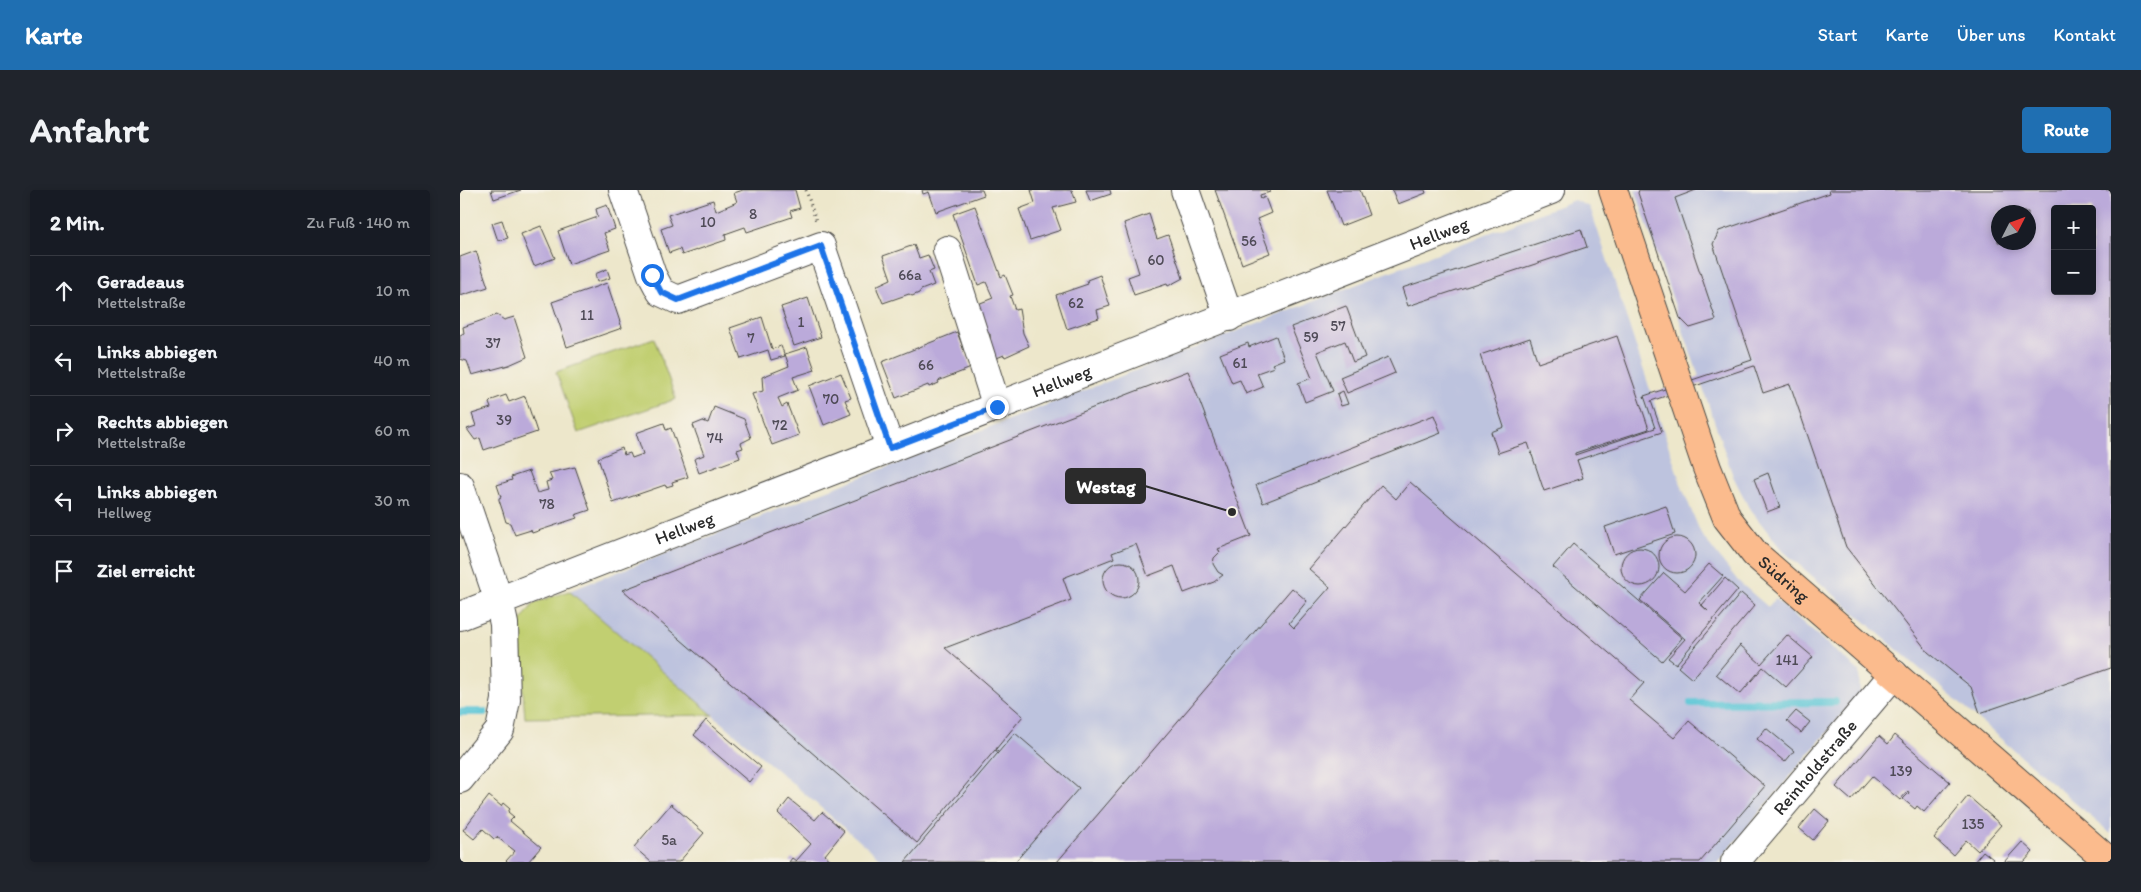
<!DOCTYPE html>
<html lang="de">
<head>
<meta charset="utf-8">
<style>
  :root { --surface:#171b24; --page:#20242c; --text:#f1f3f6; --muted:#9ea1a6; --line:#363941; --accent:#1f6fb2 }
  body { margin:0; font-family:Itim,sans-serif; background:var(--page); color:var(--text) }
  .controls { position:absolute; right:15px; top:15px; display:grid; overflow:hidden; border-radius:5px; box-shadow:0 2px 8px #0003 }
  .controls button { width:45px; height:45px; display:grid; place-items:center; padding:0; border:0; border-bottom:1px solid var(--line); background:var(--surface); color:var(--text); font:25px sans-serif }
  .compass { position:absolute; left:1531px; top:15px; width:45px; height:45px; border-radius:50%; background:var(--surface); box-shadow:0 2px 8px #0003; rotate:48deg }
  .stop { position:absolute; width:15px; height:15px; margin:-11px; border:4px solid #1a73e8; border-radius:50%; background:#fff }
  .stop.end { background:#1a73e8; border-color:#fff; box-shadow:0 1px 5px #0008 }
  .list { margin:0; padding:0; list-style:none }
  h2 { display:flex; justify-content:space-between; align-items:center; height:65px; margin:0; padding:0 20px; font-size:21px }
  h2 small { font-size:16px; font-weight:400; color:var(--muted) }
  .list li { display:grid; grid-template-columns:32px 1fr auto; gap:15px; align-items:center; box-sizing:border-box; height:70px; padding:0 20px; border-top:1px solid var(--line) }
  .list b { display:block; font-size:19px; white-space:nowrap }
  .list p { margin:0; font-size:16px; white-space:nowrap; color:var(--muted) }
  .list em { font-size:16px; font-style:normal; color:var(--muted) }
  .icon { flex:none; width:28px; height:28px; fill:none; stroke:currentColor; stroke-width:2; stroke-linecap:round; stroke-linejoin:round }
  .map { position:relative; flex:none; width:1651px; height:672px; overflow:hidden; border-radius:5px }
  header { display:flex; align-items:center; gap:30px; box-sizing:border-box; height:70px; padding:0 25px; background:var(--accent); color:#fff }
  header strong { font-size:24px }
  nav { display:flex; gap:28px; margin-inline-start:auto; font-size:18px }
  .intro { display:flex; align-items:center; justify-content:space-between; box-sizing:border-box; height:120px; padding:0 30px }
  h1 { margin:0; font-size:35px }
  .button { padding:12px 22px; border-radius:5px; background:var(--accent); color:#fff; font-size:18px; font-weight:700 }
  main { display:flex; gap:30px; padding:0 30px }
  aside { flex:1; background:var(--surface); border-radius:5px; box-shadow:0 2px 8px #0003 }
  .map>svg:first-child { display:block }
  .industrial { fill:#bdc3de; fill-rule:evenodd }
  .green { fill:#c1cf71; stroke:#767d4e }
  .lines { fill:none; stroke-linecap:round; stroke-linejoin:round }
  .stream { stroke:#5cc6d7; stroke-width:8 }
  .building { fill:#bbaada; fill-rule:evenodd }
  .minor-casing { stroke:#484743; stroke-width:30 }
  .major-casing { stroke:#484743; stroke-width:30 }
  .path { stroke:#484743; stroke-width:3; stroke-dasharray:1 4; stroke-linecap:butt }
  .minor { stroke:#fff; stroke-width:28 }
  .major { stroke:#fbbb8d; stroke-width:28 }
  .route { stroke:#1a73e8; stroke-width:6 }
  .labels { text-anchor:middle; stroke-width:4.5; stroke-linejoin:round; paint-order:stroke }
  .number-label { font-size:15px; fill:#4f4b57 }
  .street-label { font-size:18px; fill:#2b2b2b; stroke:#f7f3e8 }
  .leader { fill:none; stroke:#2b2b2b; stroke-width:2 }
  .callout-dot { fill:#2b2b2b; stroke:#f7f3e8; stroke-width:2 }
  .callout { fill:#2b2b2b; stroke:#2b2b2b; stroke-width:2 }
  .callout-label { font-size:19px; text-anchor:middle; font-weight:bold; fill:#fff }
</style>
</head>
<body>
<header>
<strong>Karte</strong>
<nav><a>Start</a><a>Karte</a><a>Über uns</a><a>Kontakt</a></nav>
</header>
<div class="intro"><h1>Anfahrt</h1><a class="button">Route</a></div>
<main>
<aside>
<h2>2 Min.<small>Zu Fuß · 140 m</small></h2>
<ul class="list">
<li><svg class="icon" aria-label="ahead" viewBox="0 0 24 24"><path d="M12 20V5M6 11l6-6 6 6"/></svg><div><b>Geradeaus</b><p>Mettelstraße</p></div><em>10 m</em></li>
<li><svg class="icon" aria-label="left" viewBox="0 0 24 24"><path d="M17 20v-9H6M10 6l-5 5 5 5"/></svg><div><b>Links abbiegen</b><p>Mettelstraße</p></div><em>40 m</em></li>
<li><svg class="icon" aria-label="right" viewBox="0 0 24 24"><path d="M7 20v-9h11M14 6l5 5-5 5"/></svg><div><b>Rechts abbiegen</b><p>Mettelstraße</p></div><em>60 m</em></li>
<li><svg class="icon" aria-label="left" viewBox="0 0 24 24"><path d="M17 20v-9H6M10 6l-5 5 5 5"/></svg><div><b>Links abbiegen</b><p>Hellweg</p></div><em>30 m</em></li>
<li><svg class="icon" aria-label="arrive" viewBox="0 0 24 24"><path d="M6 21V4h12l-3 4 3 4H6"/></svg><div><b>Ziel erreicht</b></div></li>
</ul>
</aside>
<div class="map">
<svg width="1651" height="672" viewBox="0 0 1651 672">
  <rect width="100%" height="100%" fill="#f7f3e8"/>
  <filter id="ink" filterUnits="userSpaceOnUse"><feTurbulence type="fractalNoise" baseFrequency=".02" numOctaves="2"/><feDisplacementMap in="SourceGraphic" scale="10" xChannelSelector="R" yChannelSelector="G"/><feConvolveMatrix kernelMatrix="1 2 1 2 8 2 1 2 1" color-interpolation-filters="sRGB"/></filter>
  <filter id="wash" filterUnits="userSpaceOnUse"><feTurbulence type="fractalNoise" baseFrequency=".0096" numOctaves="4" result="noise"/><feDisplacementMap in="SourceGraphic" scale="20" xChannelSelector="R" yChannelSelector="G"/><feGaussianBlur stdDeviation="1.12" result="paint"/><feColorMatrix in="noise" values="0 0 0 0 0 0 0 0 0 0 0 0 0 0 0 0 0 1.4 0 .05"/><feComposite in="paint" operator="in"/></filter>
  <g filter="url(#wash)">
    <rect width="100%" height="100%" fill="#ede7cb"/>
    <g class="industrial">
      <path d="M1175,0h476v644l-329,-284 -33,-42 -16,-32zM1595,19h37v82h-37zM1538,22h30v30h-30z"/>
      <polygon points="1114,10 1130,17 1223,300 1241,344 1278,391 1308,417 1315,409 1399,481 1400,503 1258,672 424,672 109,401"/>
    </g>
    <g class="green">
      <polygon points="194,148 216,209 118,243 96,182"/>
      <polygon points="109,401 253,525 65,528 58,435 74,413"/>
    </g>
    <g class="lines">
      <g class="stream">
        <polyline points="1231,513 1375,512"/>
        <polyline points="0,522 24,522"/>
      </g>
    </g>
    <g id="blocks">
      <g class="building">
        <polygon points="31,0 61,0 34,9"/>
        <polygon points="283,0 335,0 340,18 330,21 332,27 287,42 285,37 265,44 266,50 222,65 220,59 209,63 201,39 212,35 208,25 253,10 256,21 277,12 274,3"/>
        <polygon points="462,0 522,0 524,5 476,22 469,2 463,4"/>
        <polygon points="571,0 612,0 616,12 593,18 601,40 570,50 559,19 575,13"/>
        <polygon points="626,0 650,0 651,4 630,11"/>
        <polygon points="755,0 809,0 810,2 800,5 801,9 805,7 811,23 797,29 810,63 782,74"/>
        <polygon points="867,0 900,0 909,25 881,36"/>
        <polygon points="932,0 965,0 966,3 938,14"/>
        <polygon points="1179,0 1236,0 1215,8 1256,130 1230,138 1220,128 1178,3"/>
        <path d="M1369,0h282v478l-131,45 -9,-26 -43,-35 -82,-105 -56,-163 -27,9 -9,-27 -103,35 11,31 -85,28 6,18 -39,13 -16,-48 -30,10 -7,-21 13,-5 -24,-72 50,-17 8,25 79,-27 32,93 -74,24v2l80,-27 -11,-32 108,-36 -39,-116 6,-13 111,-38zM1595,19h37v82h-37zM1538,22h30v30h-30z"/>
        <polygon points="147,15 155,39 144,43 150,60 109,74 98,41 138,27 136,19"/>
        <polygon points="515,16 541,87 545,85 553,105 550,106 555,120 559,119 563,143 569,156 545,167 544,165 532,170 530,144 522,146 518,114 533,108 526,92 518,95 493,24"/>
        <polygon points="689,24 697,49 708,45 723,88 708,96 707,94 674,105 668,87 679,83 664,33"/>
        <polygon points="42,30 48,48 38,51 32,33"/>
        <polygon points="81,36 95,68 74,76 61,44"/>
        <polygon points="1121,39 1127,57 948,116 942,98"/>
        <polygon points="454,55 459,68 468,65 474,80 469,82 474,95 461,100 459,103 452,106 449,104 423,113 417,99 418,95 431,89 423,66"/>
        <polygon points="16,61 28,97 0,106 0,67"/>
        <polygon points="147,79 150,88 137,92 135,84"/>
        <polygon points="640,85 650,116 637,120 639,128 607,139 596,105 628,94 627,90"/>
        <polygon points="147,93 162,138 107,157 92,112"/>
        <polygon points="348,108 361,147 334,156 321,117"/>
        <polygon points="886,116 905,167 893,172 885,151 857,162 873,201 845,212 838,193 852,188 831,137"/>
        <polygon points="37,125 44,130 54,127 67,167 49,175 12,185 7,171 0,169 0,145 4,143 3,137"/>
        <polygon points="302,127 312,159 321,156 325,166 311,170 308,160 281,169 270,138"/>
        <polygon points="497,142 511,178 478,191 479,193 469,197 468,195 436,208 422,172"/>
        <polygon points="816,146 824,169 812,174 814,177 797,183 803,197 786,204 780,190 772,193 760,164 788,153 789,157"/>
        <polygon points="347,157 355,180 333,187 338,200 318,208 322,217 327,214 339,245 312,255 292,204 303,201 302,187 329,176 325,164"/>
        <polygon points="928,167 935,183 887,203 880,187"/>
        <polygon points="728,181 791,346 758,359 760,362 754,368 753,374 758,382 763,385 754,392 724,403 714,376 688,386 676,354 652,363 654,368 603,388 611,410 485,458 563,526 536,559 538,562 535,560 457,653 163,400"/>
        <polygon points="381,183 391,208 385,210 391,224 364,235 349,196"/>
        <polygon points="883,201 888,214 881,216 877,204"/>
        <polygon points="46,205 49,212 65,206 77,242 24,260 20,248 15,250 7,239 16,236 12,224 31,218 29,213 32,210"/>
        <polygon points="254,217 284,229 291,248 281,253 283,258 277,260 280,268 239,283 234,269 244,265 233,235 243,231 248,233"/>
        <polygon points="974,225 981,243 803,313 796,295"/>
        <polygon points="204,233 206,240 211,238 228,287 212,292 213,295 206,297 205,295 153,313 138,268 162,258 164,265 170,263 172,268 183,264 176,243"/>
        <polygon points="115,277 130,320 115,325 117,328 72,343 71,340 55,345 50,333 46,332 43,322 39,310 39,308 41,307 37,295 52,290 51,287 69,281 77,303 88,300 86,292 92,290 89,283"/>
        <polygon points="1308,283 1320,317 1307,322 1294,289"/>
        <polygon points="950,292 1184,493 1169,510 1214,548 1229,531 1305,596 1240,672 597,672 832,398 847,411 829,433 834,438 870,397 849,379 921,295 936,309"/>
        <polygon points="1206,316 1215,344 1154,364 1145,337"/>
        <circle cx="1217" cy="365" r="18"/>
        <polygon points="1113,354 1222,448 1202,471 1093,377"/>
        <circle cx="1180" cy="377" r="19"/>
        <circle cx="661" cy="390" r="18"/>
        <polygon points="1249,374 1263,386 1239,413 1248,421 1242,415 1265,388 1278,400 1216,474 1208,468 1225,449 1180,410 1204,383 1225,401"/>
        <polygon points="1281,403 1295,415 1232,489 1218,477"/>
        <polygon points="1327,445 1353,467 1326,497 1303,477 1280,504 1256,484 1280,455 1301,474"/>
        <polygon points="1336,521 1350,532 1341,543 1327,531"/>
        <polygon points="246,530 301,577 289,592 234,545"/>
        <polygon points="1306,538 1334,561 1325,572 1297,549"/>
        <polygon points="555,543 619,598 555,672 445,672"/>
        <polygon points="1435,545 1490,592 1464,622 1457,616 1455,619 1443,609 1449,603 1448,601 1440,610 1412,586 1391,610 1376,597 1419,546 1428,554"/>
        <polygon points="29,606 41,616 43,613 50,619 48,622 54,627 50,631 81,657 68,672 47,672 46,671 55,661 37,647 34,649 23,639 14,649 3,640"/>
        <polygon points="1508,606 1541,635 1518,661 1506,650 1493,665 1474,648"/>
        <polygon points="329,609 355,630 362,622 384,641 365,665 373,672 329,672 332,668 336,671 351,654 318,623"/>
        <polygon points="211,614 244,643 219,672 191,672 174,657"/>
        <polygon points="1355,619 1369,631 1353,650 1339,638"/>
        <polygon points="1562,652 1573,662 1564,672 1544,672"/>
        <polygon points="1523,661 1533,669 1531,672 1514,672"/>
      </g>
    </g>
  </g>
  <g filter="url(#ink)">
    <use href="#blocks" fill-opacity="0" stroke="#484743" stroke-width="1"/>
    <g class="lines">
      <defs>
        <g id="minor">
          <polyline points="163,0 192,85 201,102 218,110 361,56 430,258"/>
          <polyline points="725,0 769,127"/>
          <polyline points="487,60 537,217"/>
          <polyline points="0,296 39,411 44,434 46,510 40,540 0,589"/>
          <path id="s1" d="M0,426l1091,-426"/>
          <path id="s2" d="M1275,672l159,-188"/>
        </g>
        <g id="major">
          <path id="s3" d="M1153,0l94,278 20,50 28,36 355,308"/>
        </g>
      </defs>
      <use href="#minor" class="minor-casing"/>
      <use href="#major" class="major-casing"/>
      <polyline class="path" points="346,0 356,31"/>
      <use href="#minor" class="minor"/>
      <use href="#major" class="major"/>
    </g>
  </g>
  <g class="lines" filter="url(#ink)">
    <polyline class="route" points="192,85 201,102 218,110 361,56 430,258 537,217"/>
  </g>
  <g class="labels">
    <g class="number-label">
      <text x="293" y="29">8</text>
      <text x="248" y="37">10</text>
      <text x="789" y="56">56</text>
      <text x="696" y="75">60</text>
      <text x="450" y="90">66a</text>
      <text x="616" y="118">62</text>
      <text x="127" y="130">11</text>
      <text x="341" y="137">1</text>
      <text x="878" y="141">57</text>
      <text x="851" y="152">59</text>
      <text x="291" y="153">7</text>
      <text x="33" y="158">37</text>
      <text x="780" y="178">61</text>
      <text x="466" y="180">66</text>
      <text x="371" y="214">70</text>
      <text x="44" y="235">39</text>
      <text x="320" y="240">72</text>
      <text x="255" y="253">74</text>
      <text x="87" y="319">78</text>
      <text x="1327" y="475">141</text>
      <text x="1441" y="586">139</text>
      <text x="1513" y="639">135</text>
      <text x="209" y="655">5a</text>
    </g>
    <g class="street-label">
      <text dy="6" stroke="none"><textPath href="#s1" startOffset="1051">Hellweg</textPath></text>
      <text dy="6" stroke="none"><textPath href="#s1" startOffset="646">Hellweg</textPath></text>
      <text dy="6" stroke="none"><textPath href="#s1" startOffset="241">Hellweg</textPath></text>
      <text dy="6" stroke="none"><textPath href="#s3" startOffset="431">Südring</textPath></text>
      <text dy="6" stroke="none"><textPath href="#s2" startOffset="124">Reinholdstraße</textPath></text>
    </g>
  </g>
  <path class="leader" d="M772 322L685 296"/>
  <circle class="callout-dot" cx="772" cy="322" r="5"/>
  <rect class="callout" x="606" y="279" width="79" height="34" rx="5"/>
  <g class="callout-label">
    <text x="646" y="303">Westag</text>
  </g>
</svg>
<div class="controls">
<button>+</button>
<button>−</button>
</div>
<svg class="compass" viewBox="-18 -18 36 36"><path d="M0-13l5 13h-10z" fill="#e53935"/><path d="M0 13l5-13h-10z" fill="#9ea1a6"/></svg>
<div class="stop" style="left:192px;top:85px"></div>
<div class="stop end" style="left:537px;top:217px"></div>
</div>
</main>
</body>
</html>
